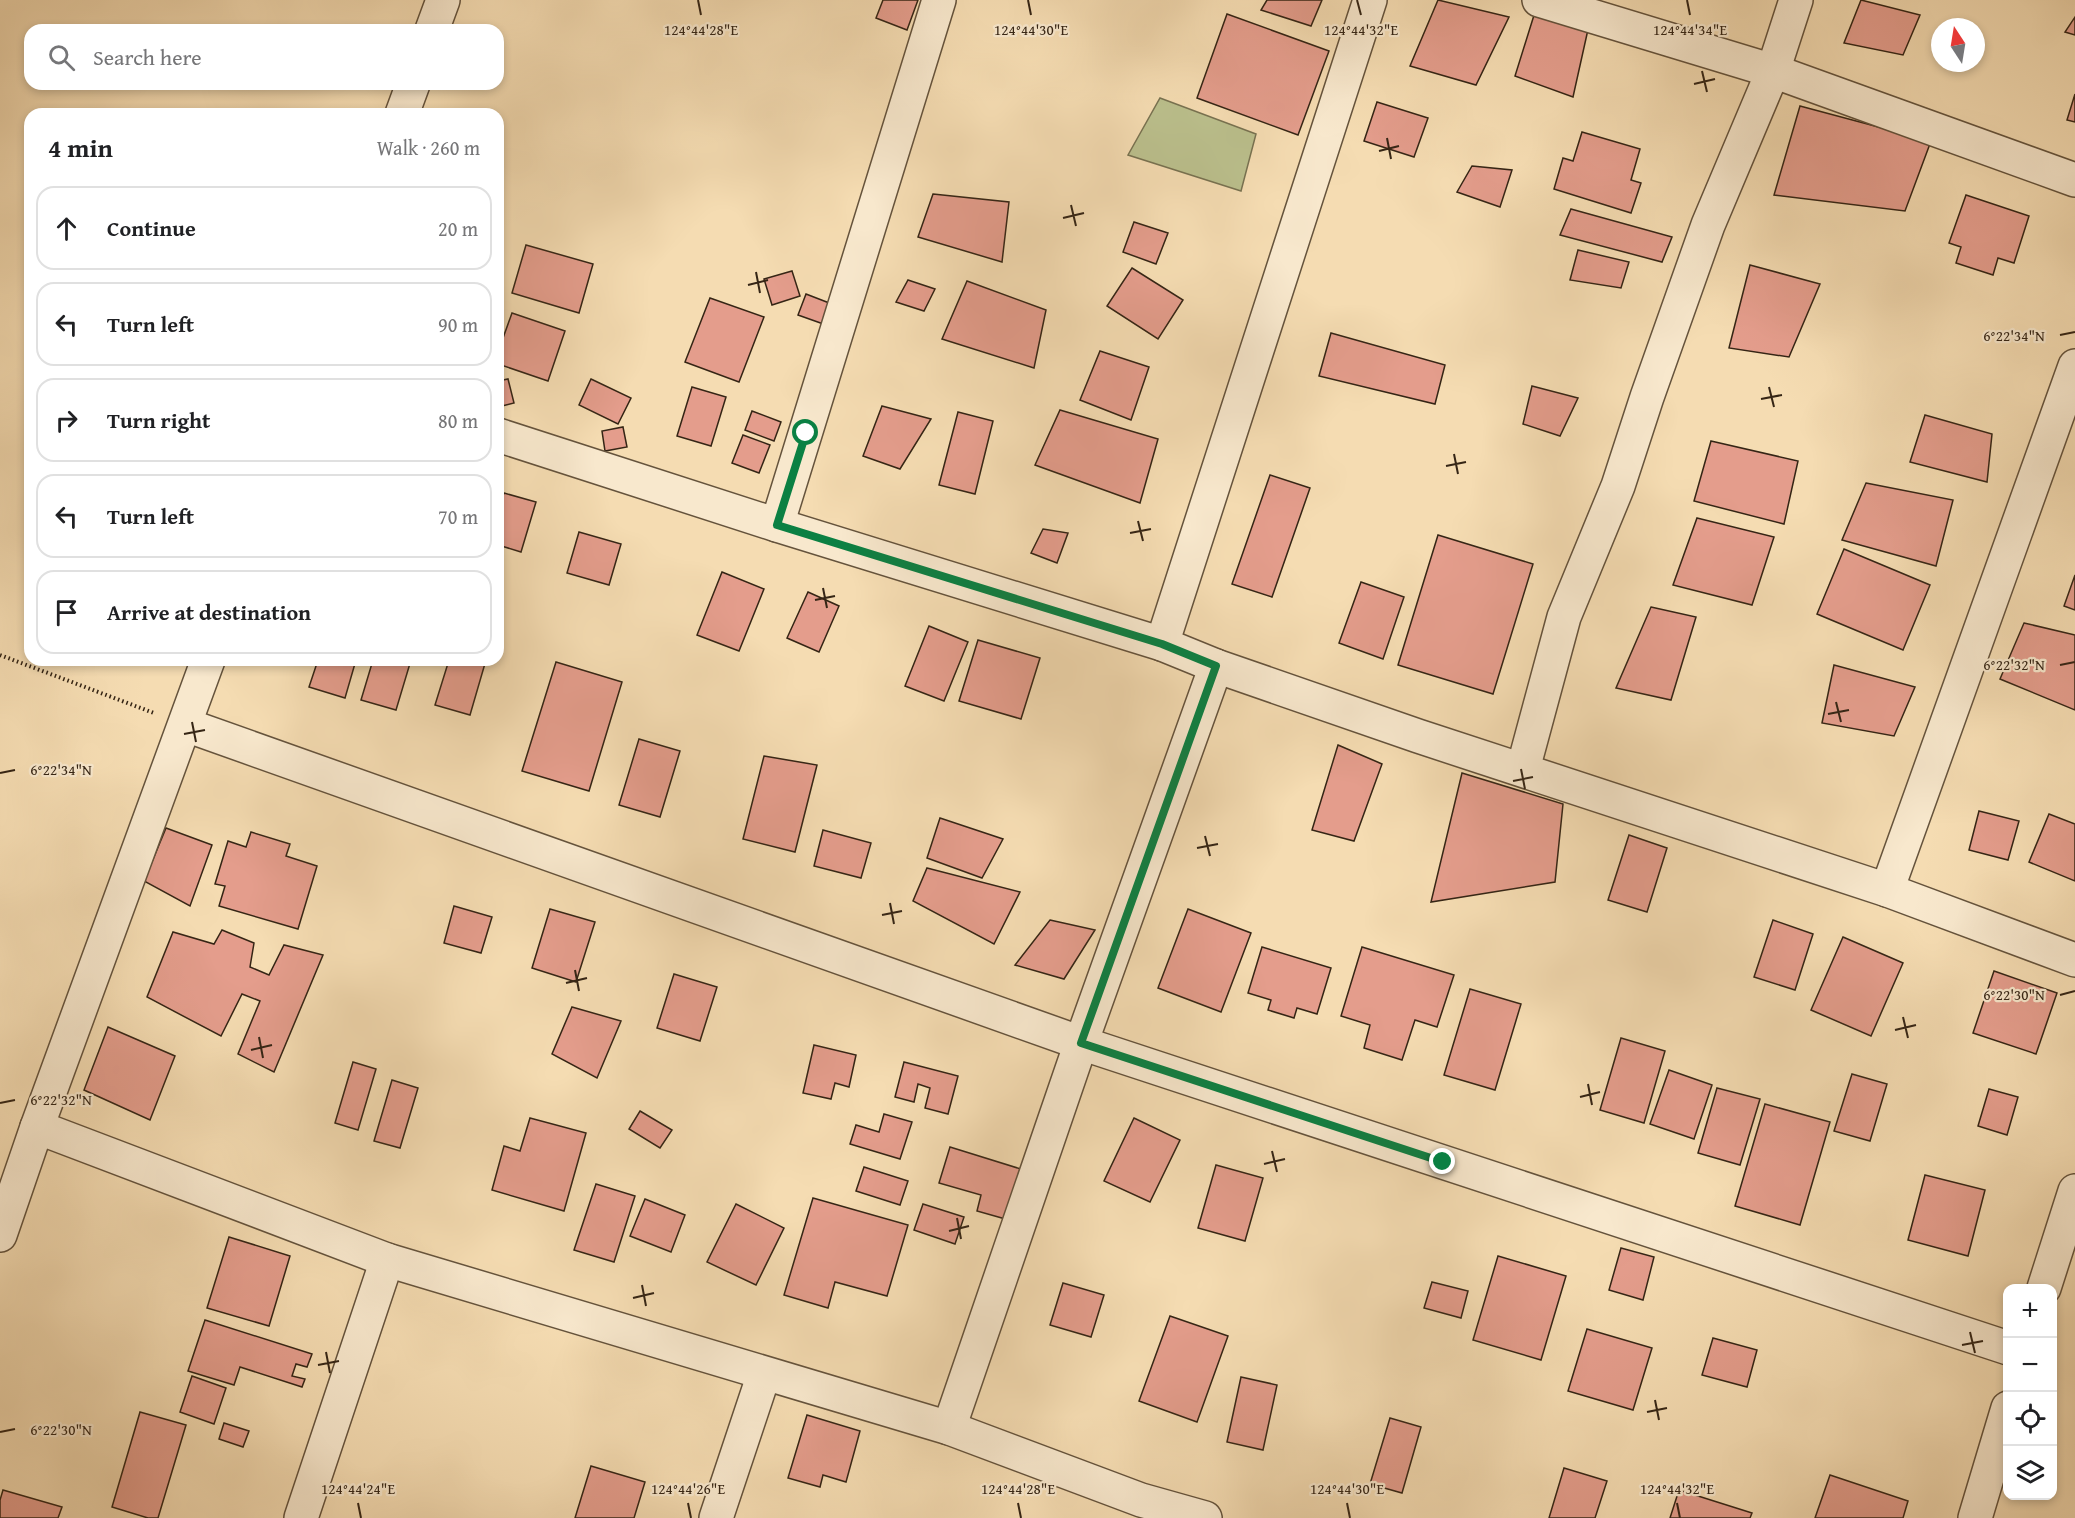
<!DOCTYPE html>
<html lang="en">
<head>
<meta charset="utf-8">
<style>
  :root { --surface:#fff; --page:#f6f6f6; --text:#202124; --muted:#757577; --line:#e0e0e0 }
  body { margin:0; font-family:"Gentium Book Plus",serif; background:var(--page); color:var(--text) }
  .controls { position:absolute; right:18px; bottom:18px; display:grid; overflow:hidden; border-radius:12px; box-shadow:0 3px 9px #0003 }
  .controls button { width:54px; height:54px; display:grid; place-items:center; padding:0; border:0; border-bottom:2px solid var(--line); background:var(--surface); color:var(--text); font:30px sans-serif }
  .compass { position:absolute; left:1931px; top:18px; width:54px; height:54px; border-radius:50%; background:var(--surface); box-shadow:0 3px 9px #0003; rotate:348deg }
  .stop { position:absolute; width:18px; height:18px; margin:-14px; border:4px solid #0b8043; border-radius:50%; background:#fff }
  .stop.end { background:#0b8043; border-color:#fff; box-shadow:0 2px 6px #0008 }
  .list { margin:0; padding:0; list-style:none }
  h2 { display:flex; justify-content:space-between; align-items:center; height:78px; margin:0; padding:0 24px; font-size:26px }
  h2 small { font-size:20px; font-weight:400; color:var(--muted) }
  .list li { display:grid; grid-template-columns:39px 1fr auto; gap:18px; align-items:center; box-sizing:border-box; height:84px; margin:0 12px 12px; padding:0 12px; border:2px solid var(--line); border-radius:18px }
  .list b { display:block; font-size:22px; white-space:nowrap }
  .list em { font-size:20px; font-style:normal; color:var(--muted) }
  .icon { flex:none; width:33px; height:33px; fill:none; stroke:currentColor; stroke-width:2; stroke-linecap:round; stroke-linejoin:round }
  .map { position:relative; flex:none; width:2075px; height:1518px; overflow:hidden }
  .search { position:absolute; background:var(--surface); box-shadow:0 3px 9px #0003; left:24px; top:24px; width:480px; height:66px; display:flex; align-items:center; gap:15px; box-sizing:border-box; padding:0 21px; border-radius:18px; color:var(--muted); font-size:22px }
  .panel { position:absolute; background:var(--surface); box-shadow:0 3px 9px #0003; left:24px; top:108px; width:480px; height:558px; border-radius:18px }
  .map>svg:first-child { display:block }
  .green { fill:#bbc08d; stroke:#787251; stroke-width:1.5 }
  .building { fill:#e49d8c; stroke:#352515; stroke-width:1.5 }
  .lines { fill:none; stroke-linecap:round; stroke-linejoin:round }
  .street-casing { stroke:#65533c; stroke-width:36 }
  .path { stroke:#352515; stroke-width:4; stroke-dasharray:1.5 3; stroke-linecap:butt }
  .street { stroke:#f8e8cd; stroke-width:33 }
  .route { stroke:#0b8043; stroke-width:8 }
  .ticks { fill:none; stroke:#352515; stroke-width:2 }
  .ticks-label { font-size:15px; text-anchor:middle; fill:#352515; stroke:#f8e8cd; stroke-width:4.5; stroke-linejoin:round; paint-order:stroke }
</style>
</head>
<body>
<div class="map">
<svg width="2075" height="1518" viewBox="0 0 2075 1518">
  <rect width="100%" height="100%" fill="#f5dcb2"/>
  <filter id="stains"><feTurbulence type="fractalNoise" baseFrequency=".00333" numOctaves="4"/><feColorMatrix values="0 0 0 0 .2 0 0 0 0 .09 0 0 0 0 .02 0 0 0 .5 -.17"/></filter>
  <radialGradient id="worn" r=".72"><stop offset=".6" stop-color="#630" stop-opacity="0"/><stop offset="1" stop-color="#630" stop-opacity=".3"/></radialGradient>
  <polygon class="green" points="1160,98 1256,134 1241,191 1128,155"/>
  <g class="building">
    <polygon points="883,0 918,0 907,30 876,18"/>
    <polygon points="1267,0 1322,0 1311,26 1261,10"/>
    <polygon points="1438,0 1509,17 1476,85 1410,66"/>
    <polygon points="1861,0 1920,15 1903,55 1844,43"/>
    <polygon points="1535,12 1589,25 1573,97 1515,76"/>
    <polygon points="1227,14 1329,51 1298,135 1197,98"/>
    <polygon points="2075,17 2075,35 2065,32"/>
    <polygon points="2075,94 2075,122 2067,120"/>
    <polygon points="1377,102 1428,118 1414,157 1364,141"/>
    <polygon points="1800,106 1931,141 1905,211 1774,195"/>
    <polygon points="1582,132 1640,149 1631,180 1641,183 1631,213 1554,189 1563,158 1573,161"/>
    <polygon points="1472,166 1512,170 1500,207 1457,192"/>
    <polygon points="933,194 1009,202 1002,262 918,237"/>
    <polygon points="1966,195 2029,216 2014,263 1998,258 1993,275 1956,263 1961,247 1949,243"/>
    <polygon points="1571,209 1672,237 1662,262 1560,235"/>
    <polygon points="1134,222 1168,233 1156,264 1123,252"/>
    <polygon points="526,245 593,264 579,313 512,293"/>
    <polygon points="1578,250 1629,262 1621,288 1570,280"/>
    <polygon points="1750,265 1820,284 1789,357 1729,348"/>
    <polygon points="1132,268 1183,300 1158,339 1107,306"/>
    <polygon points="792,271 800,296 772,305 764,279"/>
    <polygon points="908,280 935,289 924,311 896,302"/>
    <polygon points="967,281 1046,310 1034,368 942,339"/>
    <polygon points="806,294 837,306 829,326 798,315"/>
    <polygon points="710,298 764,317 739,382 685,362"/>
    <polygon points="512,313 565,331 548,381 498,364 498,352"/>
    <polygon points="1331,333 1445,365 1435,404 1319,376"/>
    <polygon points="1100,351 1149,367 1131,420 1080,400"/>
    <polygon points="508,379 514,403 498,407 498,381"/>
    <polygon points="591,379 631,398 618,424 579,405"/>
    <polygon points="1532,386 1578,398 1560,436 1523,424"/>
    <polygon points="692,387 726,397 711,446 677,436"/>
    <polygon points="882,406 931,419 900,469 863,456"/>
    <polygon points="1060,410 1158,439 1140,503 1035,465"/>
    <polygon points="752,411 781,422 774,441 745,430"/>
    <polygon points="958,412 993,421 975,494 939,485"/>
    <polygon points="1925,415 1992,434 1987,482 1910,462"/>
    <polygon points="623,427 627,447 605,451 602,431"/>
    <polygon points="743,435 770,445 759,473 732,463"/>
    <polygon points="1711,441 1798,461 1784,524 1694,501"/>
    <polygon points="1270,475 1310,488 1272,597 1232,584"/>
    <polygon points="1866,483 1953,500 1936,566 1842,540"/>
    <polygon points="504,493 536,502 521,552 498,545 498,511"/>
    <polygon points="1697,518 1774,537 1752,605 1673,585"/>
    <polygon points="1043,529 1068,533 1057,563 1031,553"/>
    <polygon points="579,532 621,544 609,585 567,573"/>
    <polygon points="1438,535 1533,564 1493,694 1398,665"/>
    <polygon points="1844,549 1930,585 1903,650 1817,614"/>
    <polygon points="722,572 764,589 739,651 697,635"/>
    <polygon points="2075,575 2075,610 2064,606"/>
    <polygon points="1361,582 1404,597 1383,659 1339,643"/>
    <polygon points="808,592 839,606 819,652 787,638"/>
    <polygon points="1651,607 1696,617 1671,700 1616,688"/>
    <polygon points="2024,623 2075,635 2075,710 2000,679"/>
    <polygon points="929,626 968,642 944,701 905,686"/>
    <polygon points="978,640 1040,658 1021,719 959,701"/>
    <polygon points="318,660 356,660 345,698 309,687"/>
    <polygon points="373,660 411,660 396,710 361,700"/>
    <polygon points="449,660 486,660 470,715 435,705"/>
    <polygon points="556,662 622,682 589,791 522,771"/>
    <polygon points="1834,665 1915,687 1894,736 1822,723"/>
    <polygon points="639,739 680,751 660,817 619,805"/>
    <polygon points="1338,745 1382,764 1354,841 1312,830"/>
    <polygon points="764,756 817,765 795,852 743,839"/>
    <polygon points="1462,773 1563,804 1555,882 1431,902"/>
    <polygon points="1979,811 2019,821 2008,860 1969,850"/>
    <polygon points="2049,814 2075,824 2075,881 2029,862"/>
    <polygon points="940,818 1003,839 982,878 927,858"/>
    <polygon points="166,828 212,845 190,906 144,881"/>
    <polygon points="823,830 871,843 861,878 814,866"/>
    <polygon points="251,832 290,844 286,856 317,866 298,929 219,906 225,886 215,884 228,841 246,847"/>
    <polygon points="1629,835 1667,848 1647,912 1608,900"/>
    <polygon points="927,868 1020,892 994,944 913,901"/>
    <polygon points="454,906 492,917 481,953 444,943"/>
    <polygon points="550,909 595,922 576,982 532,968"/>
    <polygon points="1188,909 1251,933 1221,1012 1158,988"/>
    <polygon points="1050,920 1095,930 1064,979 1015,965"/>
    <polygon points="1773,920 1813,934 1795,990 1754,977"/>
    <polygon points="222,930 254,943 250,967 269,975 284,945 323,955 274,1072 238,1054 260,1001 242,994 221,1036 147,997 173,932 214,944"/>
    <polygon points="1843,937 1903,963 1871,1036 1811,1010"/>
    <polygon points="1262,947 1331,968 1317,1014 1297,1008 1294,1018 1268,1010 1271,1000 1248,993"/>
    <polygon points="1362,947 1454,975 1437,1027 1415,1020 1402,1060 1364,1048 1370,1025 1341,1016"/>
    <polygon points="1994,971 2057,993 2036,1054 1973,1033"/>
    <polygon points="674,974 717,987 700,1041 657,1028"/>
    <polygon points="1470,989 1521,1004 1495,1090 1444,1075"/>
    <polygon points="572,1007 621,1021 597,1078 552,1054"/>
    <polygon points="108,1027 175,1056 150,1120 84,1090"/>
    <polygon points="1621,1038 1665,1051 1644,1123 1600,1110"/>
    <polygon points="814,1045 856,1055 849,1087 835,1083 831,1099 803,1093"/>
    <polygon points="353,1062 376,1069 358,1130 335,1123"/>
    <polygon points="904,1062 958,1076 948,1114 925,1108 930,1088 918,1084 914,1102 895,1097"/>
    <polygon points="1669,1070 1712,1085 1694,1139 1650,1124"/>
    <polygon points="1852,1074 1887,1084 1870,1141 1834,1131"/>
    <polygon points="392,1080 418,1088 400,1148 374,1141"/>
    <polygon points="1717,1088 1760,1099 1740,1165 1698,1153"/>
    <polygon points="1989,1089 2018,1097 2007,1135 1978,1126"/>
    <polygon points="1765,1104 1830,1122 1800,1225 1735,1206"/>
    <polygon points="640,1111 672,1130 660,1148 629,1129"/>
    <polygon points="884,1114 912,1122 900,1159 850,1144 856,1125 879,1132"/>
    <polygon points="530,1118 586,1133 564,1211 492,1190 504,1146 520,1151"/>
    <polygon points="1134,1118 1180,1140 1150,1202 1104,1181"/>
    <polygon points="950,1147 1024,1170 1009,1220 977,1211 981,1195 939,1183"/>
    <polygon points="1216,1165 1263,1178 1245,1241 1198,1228"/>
    <polygon points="864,1167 908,1181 900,1205 856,1191"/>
    <polygon points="1925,1175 1985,1190 1968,1256 1908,1240"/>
    <polygon points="596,1184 635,1196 614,1262 574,1250"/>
    <polygon points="813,1198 908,1225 887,1296 835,1282 828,1308 784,1295"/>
    <polygon points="645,1199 685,1215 671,1252 630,1236"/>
    <polygon points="736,1204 784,1228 756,1285 707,1262"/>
    <polygon points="923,1204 964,1217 955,1244 914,1230"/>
    <polygon points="229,1237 290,1256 269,1326 207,1308"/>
    <polygon points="1621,1248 1654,1257 1643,1300 1609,1290"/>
    <polygon points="1498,1256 1566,1276 1541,1360 1473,1340"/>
    <polygon points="1432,1282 1468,1291 1461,1318 1424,1308"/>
    <polygon points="1063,1283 1104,1295 1091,1337 1050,1325"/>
    <polygon points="1170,1316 1228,1336 1197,1422 1139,1401"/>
    <polygon points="205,1320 312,1354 307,1367 296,1364 292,1376 305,1379 302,1387 240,1367 234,1385 188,1371"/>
    <polygon points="1587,1329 1652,1348 1633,1410 1568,1391"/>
    <polygon points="1713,1338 1757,1350 1747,1387 1702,1375"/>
    <polygon points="192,1376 226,1388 214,1424 180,1412"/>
    <polygon points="1241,1377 1277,1385 1263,1450 1227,1442"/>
    <polygon points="140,1412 186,1425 158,1518 148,1518 112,1507"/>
    <polygon points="807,1415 860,1431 846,1482 823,1475 820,1487 788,1478"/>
    <polygon points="1390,1418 1421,1427 1402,1493 1370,1484"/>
    <polygon points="224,1423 249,1431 243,1447 219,1439"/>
    <polygon points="591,1466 645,1482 634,1518 575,1518"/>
    <polygon points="1564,1468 1607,1481 1595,1518 1549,1518"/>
    <polygon points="1830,1475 1908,1501 1903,1518 1815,1518"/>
    <polygon points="3,1490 62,1507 58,1518 0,1518 0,1500"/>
    <polygon points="1679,1490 1752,1513 1750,1518 1670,1518"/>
  </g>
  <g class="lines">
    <defs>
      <g id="street">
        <polyline points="1539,0 1773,71 2075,180"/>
        <polyline points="432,30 443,0"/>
        <polyline points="402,114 413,84"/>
        <polyline points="498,435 777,525 1162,644 1216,666 1418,736 1887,890 2075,960"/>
        <polyline points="777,525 939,0"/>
        <polyline points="1162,644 1370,0"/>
        <polyline points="186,725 1081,1043 2008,1348"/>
        <polyline points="1523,769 1564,617 1618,486 1647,397 1708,225 1773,71 1796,0"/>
        <polyline points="1887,890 2075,366"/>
        <polyline points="37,1127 387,1260 949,1428 1141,1500 1205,1518"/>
        <polyline points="0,1235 37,1127 208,660"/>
        <polyline points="2044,1288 2075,1191"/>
        <polyline points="949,1428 1081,1043 1216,666"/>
        <polyline points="301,1518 387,1260"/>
        <polyline points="716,1518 764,1374"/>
        <polyline points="1975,1518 2008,1408"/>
      </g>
    </defs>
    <use href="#street" class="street-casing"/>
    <polyline class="path" points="0,655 154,713"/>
    <use href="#street" class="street"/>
  </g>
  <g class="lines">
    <polyline class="route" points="806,433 777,525 1162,644 1216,666 1081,1043 1443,1162"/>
  </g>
  <path class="ticks" d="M698,0l3,15M1028,0l3,15M1357,0l4,15M1687,0l3,15M1702,71l5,21M1694,84l21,-5M1387,138l4,21M1379,151l20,-5M1071,205l5,21M1063,218l21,-5M756,272l4,21M748,285l20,-5M2060,335l15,-3M1769,387l5,20M1761,399l21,-4M1454,454l4,20M1446,466l20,-4M1138,521l5,20M1130,533l21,-4M823,588l4,20M815,600l20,-4M2060,665l15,-3M1836,702l5,20M1828,714l21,-4M192,722l4,20M184,734l21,-4M1521,769l4,20M0,773l15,-3M1513,781l20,-4M1205,836l5,20M1197,848l21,-4M890,903l4,21M882,915l20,-4M575,970l4,21M566,983l21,-5M2060,995l15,-4M1903,1017l5,21M1895,1030l21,-5M259,1037l4,21M251,1050l21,-5M1588,1084l4,21M1580,1097l20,-5M0,1103l15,-3M1272,1151l5,21M1264,1164l21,-5M957,1218l4,21M949,1231l20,-5M642,1285l4,21M633,1298l21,-5M1970,1332l5,21M1962,1345l21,-4M326,1352l4,21M318,1365l21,-4M1655,1400l4,20M1647,1412l20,-4M0,1432l15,-3M358,1503l3,15M688,1503l3,15M1018,1503l3,15M1347,1503l3,15M1677,1503l3,15"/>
  <g class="ticks-label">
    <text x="701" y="35">124°44'28"E</text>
    <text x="1031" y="35">124°44'30"E</text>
    <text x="1361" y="35">124°44'32"E</text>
    <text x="1690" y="35">124°44'34"E</text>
    <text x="2014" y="341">6°22'34"N</text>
    <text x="2014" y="670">6°22'32"N</text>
    <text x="61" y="775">6°22'34"N</text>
    <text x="2014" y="1000">6°22'30"N</text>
    <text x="61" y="1105">6°22'32"N</text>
    <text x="61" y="1435">6°22'30"N</text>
    <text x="358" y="1494">124°44'24"E</text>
    <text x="688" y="1494">124°44'26"E</text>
    <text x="1018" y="1494">124°44'28"E</text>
    <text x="1347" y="1494">124°44'30"E</text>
    <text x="1677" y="1494">124°44'32"E</text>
  </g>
  <rect width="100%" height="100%" filter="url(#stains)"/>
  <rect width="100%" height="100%" fill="url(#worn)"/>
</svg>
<div class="controls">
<button>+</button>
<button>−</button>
<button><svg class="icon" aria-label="locate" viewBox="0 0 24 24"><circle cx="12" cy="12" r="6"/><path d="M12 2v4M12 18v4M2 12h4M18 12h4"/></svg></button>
<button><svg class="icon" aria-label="layers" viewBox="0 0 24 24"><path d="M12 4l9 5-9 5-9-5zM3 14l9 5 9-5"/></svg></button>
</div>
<svg class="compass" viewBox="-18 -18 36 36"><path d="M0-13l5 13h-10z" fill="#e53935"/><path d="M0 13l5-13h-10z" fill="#757577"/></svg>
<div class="stop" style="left:806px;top:433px"></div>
<div class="stop end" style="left:1443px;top:1162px"></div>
<div class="search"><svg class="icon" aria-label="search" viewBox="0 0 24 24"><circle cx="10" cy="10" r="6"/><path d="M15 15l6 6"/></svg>Search here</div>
<section class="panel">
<h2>4 min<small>Walk · 260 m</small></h2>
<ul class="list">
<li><svg class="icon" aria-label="ahead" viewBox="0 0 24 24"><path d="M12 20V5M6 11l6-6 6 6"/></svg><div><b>Continue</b></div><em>20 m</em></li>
<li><svg class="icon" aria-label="left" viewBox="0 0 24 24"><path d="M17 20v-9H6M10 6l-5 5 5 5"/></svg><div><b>Turn left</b></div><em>90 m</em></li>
<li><svg class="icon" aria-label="right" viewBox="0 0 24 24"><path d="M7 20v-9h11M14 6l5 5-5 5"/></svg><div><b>Turn right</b></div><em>80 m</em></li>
<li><svg class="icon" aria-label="left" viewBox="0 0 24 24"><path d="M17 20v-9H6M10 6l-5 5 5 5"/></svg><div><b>Turn left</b></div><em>70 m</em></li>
<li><svg class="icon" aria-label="arrive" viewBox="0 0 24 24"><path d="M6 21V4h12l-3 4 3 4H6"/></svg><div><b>Arrive at destination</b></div></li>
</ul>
</section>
</div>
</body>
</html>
